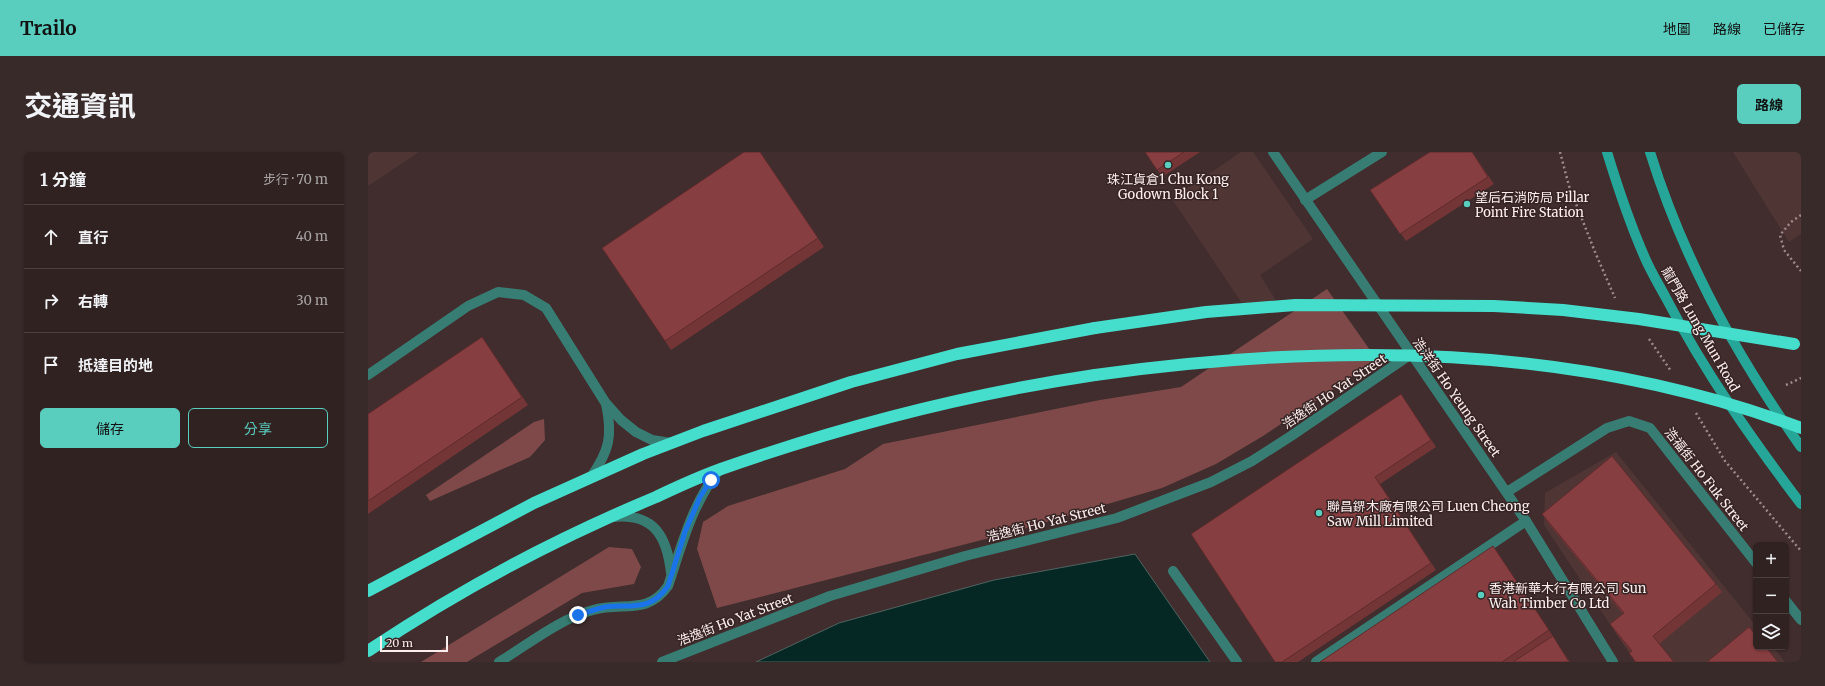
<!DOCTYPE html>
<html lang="zh-TW">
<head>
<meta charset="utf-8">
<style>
  :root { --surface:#312222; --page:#392a2a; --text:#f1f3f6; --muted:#a8a4a5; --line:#4c3f40; --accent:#59cebf }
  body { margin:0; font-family:Merriweather,"Noto Sans TC",serif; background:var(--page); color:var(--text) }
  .controls { position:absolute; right:12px; bottom:12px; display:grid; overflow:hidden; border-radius:6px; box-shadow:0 1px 3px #0004 }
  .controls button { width:36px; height:36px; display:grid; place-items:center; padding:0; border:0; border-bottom:1px solid var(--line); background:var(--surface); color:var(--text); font:20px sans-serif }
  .scale { position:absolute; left:12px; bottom:10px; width:68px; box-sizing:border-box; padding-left:4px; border:2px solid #fceeed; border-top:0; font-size:11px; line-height:14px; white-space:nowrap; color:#fceeed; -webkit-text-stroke:3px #362323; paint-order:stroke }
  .stop { position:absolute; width:12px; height:12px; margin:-9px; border:3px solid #1a73e8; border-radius:50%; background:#fff }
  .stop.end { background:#1a73e8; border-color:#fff; box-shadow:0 1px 4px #0008 }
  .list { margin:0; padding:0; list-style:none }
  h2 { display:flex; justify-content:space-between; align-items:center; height:52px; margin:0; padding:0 16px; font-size:17px }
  h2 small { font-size:13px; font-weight:400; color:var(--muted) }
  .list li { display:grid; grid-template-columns:26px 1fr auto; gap:12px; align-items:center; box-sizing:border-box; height:64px; padding:0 16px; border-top:1px solid var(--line) }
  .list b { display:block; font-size:15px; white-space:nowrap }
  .list em { font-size:13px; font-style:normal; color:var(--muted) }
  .actions { display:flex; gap:8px; padding:12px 16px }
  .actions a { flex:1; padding:9px 0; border:1px solid var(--accent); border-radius:6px; text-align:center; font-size:14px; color:var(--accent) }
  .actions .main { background:var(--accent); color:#111 }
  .icon { flex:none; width:22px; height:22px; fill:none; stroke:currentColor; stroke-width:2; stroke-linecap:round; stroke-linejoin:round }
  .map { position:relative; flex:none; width:1433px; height:510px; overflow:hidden; border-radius:6px }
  header { display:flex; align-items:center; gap:24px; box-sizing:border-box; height:56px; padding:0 20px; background:var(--accent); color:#111 }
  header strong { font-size:19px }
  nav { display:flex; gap:22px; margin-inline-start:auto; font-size:14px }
  .intro { display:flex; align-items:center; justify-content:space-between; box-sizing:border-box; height:96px; padding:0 24px }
  h1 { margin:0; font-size:28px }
  .button { padding:10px 18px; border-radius:6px; background:var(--accent); color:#111; font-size:14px; font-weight:700 }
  main { display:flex; gap:24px; padding:0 24px }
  aside { flex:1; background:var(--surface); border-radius:6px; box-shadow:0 1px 3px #0004 }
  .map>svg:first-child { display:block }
  .built { fill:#503535 }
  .green { fill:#7f4949 }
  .water { fill:#052824; stroke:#4f6360 }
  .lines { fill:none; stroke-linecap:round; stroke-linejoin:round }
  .path { stroke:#9d8b8b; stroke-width:2.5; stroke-dasharray:2 3; stroke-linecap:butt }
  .service { stroke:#377d74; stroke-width:10 }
  .minor { stroke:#377d74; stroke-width:10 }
  .secondary { stroke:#25a698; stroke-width:10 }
  .motorway { stroke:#45ddcb; stroke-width:12 }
  .motorway-bridge { stroke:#45ddcb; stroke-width:12 }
  .wall { fill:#743537 }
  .building { fill:#873e40; stroke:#5e2b2d }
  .route { stroke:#1a73e8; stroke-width:5 }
  .poi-dot { fill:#59cebf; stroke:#362323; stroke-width:1.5 }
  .labels { text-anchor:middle; stroke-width:3; stroke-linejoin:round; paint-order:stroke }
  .poi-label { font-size:13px; fill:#fceeed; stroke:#362323; text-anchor:start }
  .street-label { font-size:13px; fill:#fceeed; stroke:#362323 }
</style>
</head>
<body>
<header>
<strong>Trailo</strong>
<nav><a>地圖</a><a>路線</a><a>已儲存</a></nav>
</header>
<div class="intro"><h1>交通資訊</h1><a class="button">路線</a></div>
<main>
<aside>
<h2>1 分鐘<small>步行 · 70 m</small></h2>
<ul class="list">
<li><svg class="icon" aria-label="ahead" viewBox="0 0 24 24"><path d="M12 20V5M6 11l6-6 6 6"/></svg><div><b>直行</b></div><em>40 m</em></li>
<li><svg class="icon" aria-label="right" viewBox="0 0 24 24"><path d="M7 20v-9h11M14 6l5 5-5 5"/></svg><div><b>右轉</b></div><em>30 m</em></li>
<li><svg class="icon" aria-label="arrive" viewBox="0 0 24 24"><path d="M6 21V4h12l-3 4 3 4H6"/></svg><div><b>抵達目的地</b></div></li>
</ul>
<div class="actions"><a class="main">儲存</a><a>分享</a></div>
</aside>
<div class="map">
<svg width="1433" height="510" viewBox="0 0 1433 510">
  <rect width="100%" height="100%" fill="#412d2d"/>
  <g class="built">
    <polygon points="0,0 51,0 0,34"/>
    <polygon points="873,0 885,0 945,87 892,123 907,147 882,163 804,47"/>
    <polygon points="1365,0 1433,0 1433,82 1421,90"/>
    <polygon points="1248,300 1388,474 1388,495 1405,495 1417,510 1267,510 1176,373 1177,341"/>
  </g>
  <g class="green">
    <polygon points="959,137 1009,208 895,284 848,312 794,336 641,381 349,456 329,397 335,370 360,354 477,317 515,292 732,248 813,235"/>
    <polygon points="176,267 177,288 162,305 62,349 58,343 166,270"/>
    <polygon points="241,395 264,397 273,415 266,432 214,441 99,510 53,510"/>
  </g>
  <polygon class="water" points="767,402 842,510 388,510 471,471 626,428"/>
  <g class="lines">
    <g class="path">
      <polyline points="1192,0 1201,34 1227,100 1247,146"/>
      <polyline points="1433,63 1423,70 1412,83 1416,98 1433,119"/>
      <polyline points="1281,187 1303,219"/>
      <polyline points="1418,233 1433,226"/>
      <polyline points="1328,261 1357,309 1433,399"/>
    </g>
    <g class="service">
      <polyline points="0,223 100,154 130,140 156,143 178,156 237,250 253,268 268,280 284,288 303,291"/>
      <path d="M223,325c18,-26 22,-41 15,-73"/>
      <path d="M245,365c41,-4 54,19 58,56"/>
      <polyline points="805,419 869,510"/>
      <path d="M131,510c30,-18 60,-43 94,-52 29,-9 54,6 75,-24 14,-41 24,-83 52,-117"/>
      <polyline points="948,510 1158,369"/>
    </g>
    <g class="minor">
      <polyline points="905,0 1158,369 1245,510"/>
      <polyline points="937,48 1014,0"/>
      <polyline points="1139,340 1239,276 1261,269 1282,276 1388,411"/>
      <polyline points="1418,449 1433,468"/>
      <polyline points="294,510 462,444 597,404 749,366 843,330 884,309 923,284 1043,202"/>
    </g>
    <g class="secondary">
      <path d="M1239,0c11,36 23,72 38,106 6,14 14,27 21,40 38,73 85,140 135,206"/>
      <path d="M1282,0c33,107 87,205 151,295"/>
    </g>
    <g class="motorway">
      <polyline points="0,439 166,351 275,302 335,279 483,230 589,202 727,176"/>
      <path d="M0,499c91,-61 187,-112 288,-154 21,-10 43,-20 65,-28 122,-43 246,-75 374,-94"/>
    </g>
    <g class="motorway-bridge">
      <polyline points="727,176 838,160 927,153 1126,154 1195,158 1271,167 1426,192"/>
      <path d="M727,223c236,-33 480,-32 706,53"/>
    </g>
  </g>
  <g class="wall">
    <polygon points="392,0 456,95 303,198 297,189"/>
    <polygon points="777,0 832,0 794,25"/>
    <polygon points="1104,0 1126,32 1038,89 1002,38"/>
    <polygon points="114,185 160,253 0,362 0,262"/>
    <polygon points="1033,242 1068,295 1012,332 1068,418 930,510 907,510"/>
    <polygon points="1174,362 1348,432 1354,440 1291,492 1306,510 1267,510 1261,501 1263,500 1248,481 1242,472 1255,462 1180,371"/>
    <polygon points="1130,401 1202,510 952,510"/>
  </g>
  <g class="building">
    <polygon points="376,0 392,0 450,86 297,189 234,96"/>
    <polygon points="777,0 816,0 789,18"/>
    <polygon points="1062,0 1104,0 1120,25 1032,82 1002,38"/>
    <polygon points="114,185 154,245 0,349 0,262"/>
    <polygon points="1033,242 1063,288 1007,325 1063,411 914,510 907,510 823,382"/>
    <polygon points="1244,304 1348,432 1285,484 1306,510 1268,510 1261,501 1264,499 1242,472 1256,461 1174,362"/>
    <polygon points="1125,394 1181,478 1134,510 952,510"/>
    <polygon points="1381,475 1388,483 1388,495 1398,495 1410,510 1339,510"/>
    <polygon points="1185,484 1201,510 1145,510"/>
  </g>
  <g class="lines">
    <path class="route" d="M210,463c9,-3 18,-6 27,-8 27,-3 45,5 63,-21l17,-54 15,-35 11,-17"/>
  </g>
  <g class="poi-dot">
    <circle cx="800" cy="13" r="4"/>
    <circle cx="1099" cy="52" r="4"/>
    <circle cx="951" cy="361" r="4"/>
    <circle cx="1113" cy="443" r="4"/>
  </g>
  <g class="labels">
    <g class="poi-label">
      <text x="800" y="32" text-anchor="middle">珠江貨倉1 Chu Kong<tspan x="800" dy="15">Godown Block 1</tspan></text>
      <text x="1107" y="50">望后石消防局 Pillar<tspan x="1107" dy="15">Point Fire Station</tspan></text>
      <text x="959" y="359">聯昌鎅木廠有限公司 Luen Cheong<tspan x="959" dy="15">Saw Mill Limited</tspan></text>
      <text x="1121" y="441">香港新華木行有限公司 Sun<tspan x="1121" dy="15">Wah Timber Co Ltd</tspan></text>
    </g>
    <g class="street-label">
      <text transform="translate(1333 177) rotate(60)" y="5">龍門路 Lung Mun Road</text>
      <text transform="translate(966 239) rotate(-34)" y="5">浩逸街 Ho Yat Street</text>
      <text transform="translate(1089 245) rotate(55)" y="5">浩洋街 Ho Yeung Street</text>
      <text transform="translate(1339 327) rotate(52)" y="5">浩福街 Ho Fuk Street</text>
      <text transform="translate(678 370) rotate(-14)" y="5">浩逸街 Ho Yat Street</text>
      <text transform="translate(367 467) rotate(-21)" y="5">浩逸街 Ho Yat Street</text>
    </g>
  </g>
</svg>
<div class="controls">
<button>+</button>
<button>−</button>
<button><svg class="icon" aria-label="layers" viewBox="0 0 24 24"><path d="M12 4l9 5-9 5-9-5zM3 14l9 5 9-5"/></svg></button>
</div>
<div class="scale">20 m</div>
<div class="stop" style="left:343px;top:328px"></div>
<div class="stop end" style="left:210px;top:463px"></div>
</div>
</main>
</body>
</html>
